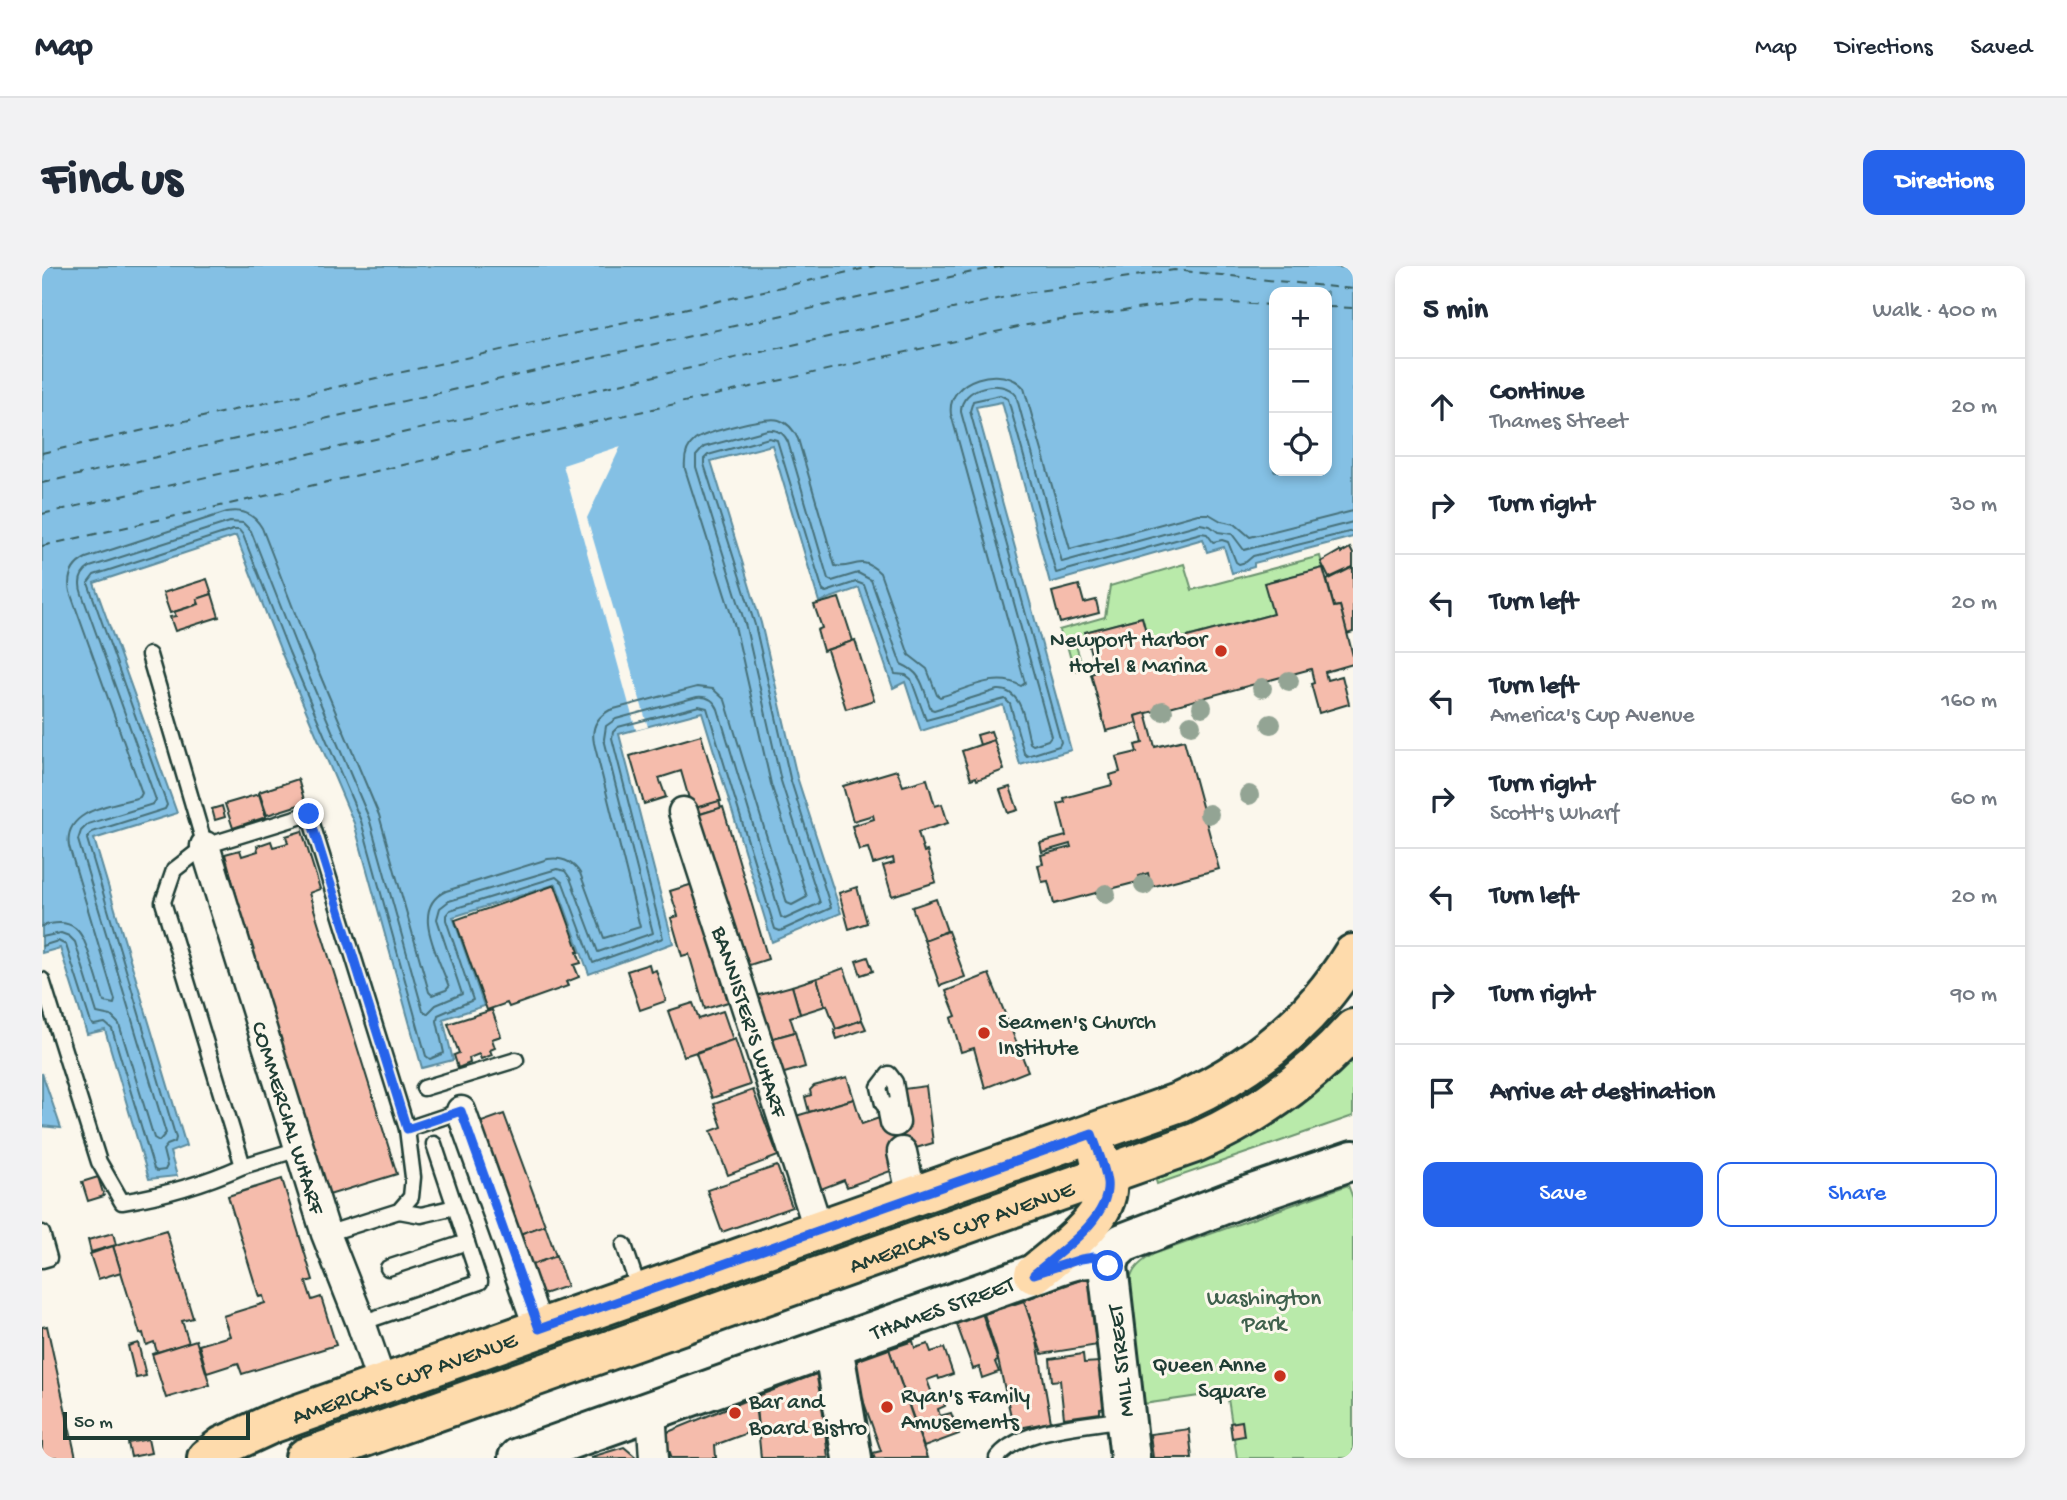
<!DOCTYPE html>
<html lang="en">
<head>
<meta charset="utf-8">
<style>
  :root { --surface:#fff; --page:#f2f2f3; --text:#1f2937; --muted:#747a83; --line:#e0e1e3; --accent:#2563eb }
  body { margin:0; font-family:"Gochi Hand",sans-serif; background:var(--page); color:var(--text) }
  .controls { position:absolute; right:21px; top:21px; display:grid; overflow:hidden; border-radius:14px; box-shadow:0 4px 10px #0003 }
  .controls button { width:63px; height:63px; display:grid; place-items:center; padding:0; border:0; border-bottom:2px solid var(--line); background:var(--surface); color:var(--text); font:35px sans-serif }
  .scale { position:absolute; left:21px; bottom:18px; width:187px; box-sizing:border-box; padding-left:7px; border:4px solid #1f3d34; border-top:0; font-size:19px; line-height:24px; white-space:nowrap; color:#1f3d34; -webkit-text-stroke:5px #fbf7ec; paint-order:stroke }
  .stop { position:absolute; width:21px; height:21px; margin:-16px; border:5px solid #2563eb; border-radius:50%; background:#fff }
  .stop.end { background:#2563eb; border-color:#fff; box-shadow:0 2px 7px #0008 }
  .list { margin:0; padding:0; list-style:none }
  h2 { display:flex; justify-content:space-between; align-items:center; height:91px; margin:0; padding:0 28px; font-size:30px }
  h2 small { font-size:23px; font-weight:400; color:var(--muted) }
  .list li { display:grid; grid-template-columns:46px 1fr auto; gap:21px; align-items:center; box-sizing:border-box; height:98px; padding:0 28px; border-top:2px solid var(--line) }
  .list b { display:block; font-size:26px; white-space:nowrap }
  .list p { margin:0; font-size:23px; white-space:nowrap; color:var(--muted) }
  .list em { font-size:23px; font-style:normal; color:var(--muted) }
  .actions { display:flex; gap:14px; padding:21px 28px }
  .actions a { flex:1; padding:16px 0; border:2px solid var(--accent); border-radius:14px; text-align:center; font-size:24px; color:var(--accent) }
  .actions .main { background:var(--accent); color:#fff }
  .icon { flex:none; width:38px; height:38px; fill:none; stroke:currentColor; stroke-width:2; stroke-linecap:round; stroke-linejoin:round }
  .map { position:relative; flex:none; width:1311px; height:1192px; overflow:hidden; border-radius:14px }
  header { display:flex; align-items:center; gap:42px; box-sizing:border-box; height:98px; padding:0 35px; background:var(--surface); border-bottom:2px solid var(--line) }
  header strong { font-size:33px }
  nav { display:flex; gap:38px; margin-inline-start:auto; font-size:24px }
  .intro { display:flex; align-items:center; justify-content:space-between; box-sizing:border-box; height:168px; padding:0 42px }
  h1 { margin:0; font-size:49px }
  .button { padding:18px 32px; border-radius:14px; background:var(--accent); color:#fff; font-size:24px; font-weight:700 }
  main { display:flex; gap:42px; padding:0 42px }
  aside { flex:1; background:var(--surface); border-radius:14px; box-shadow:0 4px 10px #0003 }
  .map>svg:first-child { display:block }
  .green { fill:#b9eaaa; stroke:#6c946f; stroke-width:2 }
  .water { fill:#84c0e4; stroke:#5c8c9e; stroke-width:2; fill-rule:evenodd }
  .pier { fill:#fbf7ec }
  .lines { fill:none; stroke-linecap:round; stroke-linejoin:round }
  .shore { stroke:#47717a; stroke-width:2 }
  .ferry { stroke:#385e60; stroke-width:2; stroke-dasharray:9 7; stroke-linecap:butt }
  .building { fill:#f5bcac; stroke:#1f3d34; stroke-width:2 }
  .lane-casing { stroke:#1f3d34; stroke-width:19 }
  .street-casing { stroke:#1f3d34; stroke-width:33 }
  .secondary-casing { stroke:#1f3d34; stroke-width:44 }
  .primary-casing { stroke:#1f3d34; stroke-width:44 }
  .lane { stroke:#fbf7ec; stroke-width:14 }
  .street { stroke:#fbf7ec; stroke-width:28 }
  .secondary { stroke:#fbf7ec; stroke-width:38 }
  .primary { stroke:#fedbac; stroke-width:38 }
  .tree { fill:#93a494 }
  .route { stroke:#2563eb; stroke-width:9 }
  .poi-dot { fill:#c8321e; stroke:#fbf7ec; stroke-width:2.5 }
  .labels { text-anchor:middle; stroke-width:6; stroke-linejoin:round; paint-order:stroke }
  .poi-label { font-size:23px; fill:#1f3d34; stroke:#fbf7ec; text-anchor:start }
  .street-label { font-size:23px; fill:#1f3d34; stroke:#fbf7ec }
  .park-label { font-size:23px; fill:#3e604c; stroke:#fbf7ec }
</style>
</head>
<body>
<header>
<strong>Map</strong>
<nav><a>Map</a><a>Directions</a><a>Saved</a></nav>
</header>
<div class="intro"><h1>Find us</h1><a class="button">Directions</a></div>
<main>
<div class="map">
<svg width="1311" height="1192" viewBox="0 0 1311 1192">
  <rect width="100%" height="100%" fill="#fbf7ec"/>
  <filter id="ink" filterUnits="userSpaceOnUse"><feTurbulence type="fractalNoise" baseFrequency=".0143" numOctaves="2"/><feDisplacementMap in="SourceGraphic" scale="14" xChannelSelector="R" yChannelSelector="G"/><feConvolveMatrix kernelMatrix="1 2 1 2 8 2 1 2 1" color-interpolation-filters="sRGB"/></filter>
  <g filter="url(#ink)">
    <g class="green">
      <polygon points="1278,290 1281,302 1223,317 1231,348 1108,381 1100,351 1044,366 1045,372 1033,376 1041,403 1032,405 1025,379 1021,379 1017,364 1063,351 1068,320 1142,298 1150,324"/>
      <polygon points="1262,785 1204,835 1098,879 1097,870 1244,791"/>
      <polygon points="1311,787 1311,850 1115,918 1113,911"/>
      <polygon points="993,904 1001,905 1003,909 1001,916 794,989 790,975"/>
      <path d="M1306,919l5,13v260h-116l-10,-66 -84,12c-3,-26 -19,-106 -12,-127 3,-10 14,-18 23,-23z"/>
      <polygon points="776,980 781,994 380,1134 378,1129 430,1101"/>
    </g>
    <g class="water">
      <path d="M0,0h1311v271l-99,26v4l-22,6 -8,-26 -17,5 -4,-13 -153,44 -48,-181 -26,5 95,343 -51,15 -17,-60 -82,26 -16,-49 -12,6 -34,-100 -40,14 -47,-157 -61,16 50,162 36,154 44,136 -69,29 -70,-230 -83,22 54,209 -84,31 -33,-90 -103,33 31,89 -41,13 10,41 -31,8 -68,-245 -72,-169 -46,-118 -142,47 83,230 -83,26 92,307 -16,6 7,24 -28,3 -44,-149 -18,4 -27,-86 -18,5zM1232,26h53v179h-53z"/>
      <polygon points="0,807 19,862 0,860"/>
    </g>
    <polygon class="pier" points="579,180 545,252 606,461 594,464 521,199"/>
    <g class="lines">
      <g class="shore">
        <path d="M0,660c33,-10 40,5 49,34 5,14 9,28 13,42l10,2 1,-4 -46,-154c-6,-37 45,-41 71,-49l2,-4 -72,-201c-3,-15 2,-27 16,-34l141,-46c15,-3 27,2 35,16l45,116 72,171 50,177 3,3 14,-5 3,-3c-9,-28 -41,-79 -3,-96l102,-32c13,-2 24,2 32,14l24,65 36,-11 -46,-184c-3,-15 3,-26 16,-33l87,-23 16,2 12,11 62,203 5,2 15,-8 -36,-113 -35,-154 -51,-161c-1,-11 1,-22 10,-29 11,-8 72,-24 84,-20 10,3 15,10 19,19l37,127c18,4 25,-13 45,7l29,82 18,14 10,26 3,2c25,-7 56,-26 81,-11l4,-3 -74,-269c-5,-35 52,-51 73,-26l46,161 128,-35h11l12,7 14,3 15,13 103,-26"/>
        <path d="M0,671l19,-4 8,3 6,6 22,71 14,3 8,8 35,114 5,3 7,-8 -88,-293 3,-9 7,-7 65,-20 3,-4 -74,-206c-4,-11 -3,-20 8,-27l140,-45 13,1 8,8 46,117 72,170 54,193 4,3 9,-9 26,-11 -25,-75 3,-11 9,-7 108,-32 8,2 5,7 28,74 55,-19 -49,-194 2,-13 10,-7 81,-22c10,-1 17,3 21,12l63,208 4,2 35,-16 -39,-122 -35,-154 -50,-160v-11l8,-9 63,-17c10,-1 17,3 21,12l40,137 4,2 26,-8 13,7 30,84c23,10 21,23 30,45l3,1 63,-20c26,-2 28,34 33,53l3,2 15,-5 3,-4 -90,-324c-1,-25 41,-35 55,-17l46,167 138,-38 10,2 8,6 14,2 12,16 109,-28"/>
        <polyline points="0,680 16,675 24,679 49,757 52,759 63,757 70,763 112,903 115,905 123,904 125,900 121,884 125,879 133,876 134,872 45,573 50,566 123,543 125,539 46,317 52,309 191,264 197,264 201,269 247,386 319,555 384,790 388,793 402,787 395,755 396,749 431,734 404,654 404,649 408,644 514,611 521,617 551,697 621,672 570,472 571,466 576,461 657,440 665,442 733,663 738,665 789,642 748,512 713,359 662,198 662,193 666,189 727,172 735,174 781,325 784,326 814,316 822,319 853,408 864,409 869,413 884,454 963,433 968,438 982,487 985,490 1017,480 1019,476 928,145 931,135 958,129 966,133 1014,307 1159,267 1165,268 1171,276 1180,274 1186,276 1194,296 1197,298 1204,296 1211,290 1311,265"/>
      </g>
      <g class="ferry">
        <polyline points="1291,0 1311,3"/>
        <polyline points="1285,41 1311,42"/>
        <polyline points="0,187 833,0"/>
        <polyline points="0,217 935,5 964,0"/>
        <polyline points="0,248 977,28 1132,4 1311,23"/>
        <polyline points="0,280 985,59 1150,35 1232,39"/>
      </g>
    </g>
    <g class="building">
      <polygon points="1308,282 1311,288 1311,301 1287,312 1279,296 1298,285 1299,287"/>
      <polygon points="1311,301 1311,366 1305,368 1298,340 1292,341 1285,314"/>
      <polygon points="1281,302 1292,341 1298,340 1311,390 1311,398 1283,406 1285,414 1300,410 1307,438 1277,447 1269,418 1272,417 1269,403 1094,450 1096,457 1064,465 1049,408 1054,406 1043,366 1100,351 1108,381 1231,348 1222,317"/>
      <polygon points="165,313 170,328 155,333 157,338 128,347 121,327"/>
      <polygon points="1037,319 1042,337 1054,334 1057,347 1018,357 1010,326"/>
      <polygon points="170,328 177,351 133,365 128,351 134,350 132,346 157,338 155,333"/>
      <polygon points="797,332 811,375 781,385 775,364 780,362 772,339"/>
      <polygon points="813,374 832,434 804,443 785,384"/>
      <polygon points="1104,447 1113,481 1142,474 1177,603 1109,621 1106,607 1097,610 1099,615 1012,638 1006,615 1000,616 996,599 1001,598 999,589 1029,581 1028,578 1000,586 998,577 1024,570 1016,538 1023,536 1022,532 1070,519 1068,509 1078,506 1074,491 1095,486 1093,479 1101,477 1094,450"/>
      <polygon points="949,465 952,474 938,479 935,469"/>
      <polygon points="659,469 679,535 650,543 639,505 617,512 624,531 602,538 588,490"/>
      <polygon points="952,474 962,504 935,514 934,511 929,513 920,485"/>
      <polygon points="855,504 861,520 885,513 893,540 900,538 906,557 876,566 882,586 885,585 894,616 850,630 841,600 852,597 851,592 831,598 826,582 817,584 810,560 832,553 831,549 811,555 801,520"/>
      <polygon points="256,513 263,537 225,549 217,526"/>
      <polygon points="968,521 976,544 966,547 958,524"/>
      <polygon points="217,528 224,551 191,562 183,538"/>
      <polygon points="677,535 679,542 654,549 653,542"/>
      <polygon points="180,540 183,551 173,554 170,543"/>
      <polygon points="681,541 726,693 698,702 652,550"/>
      <polygon points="260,565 278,623 267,627 355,908 287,929 201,654 183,588 198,584 200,590 216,585 215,580 229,575 231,581 246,577 244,570"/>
      <polygon points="651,618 686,736 663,743 647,688 640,690 629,652 636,650 628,625"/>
      <polygon points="513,619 537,686 535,686 539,697 532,699 537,711 524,716 526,720 467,741 465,737 445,744 413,654"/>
      <polygon points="815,621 825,657 807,663 797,627"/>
      <polygon points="894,633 905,665 882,674 870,641"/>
      <polygon points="906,665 923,711 898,720 882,674"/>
      <polygon points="826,691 831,705 819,709 814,695"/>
      <polygon points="607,698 609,706 614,704 624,735 598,744 585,705"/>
      <polygon points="802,702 820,754 794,763 785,739 783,740 775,712"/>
      <polygon points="947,708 986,805 943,822 932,782 919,786 909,752 914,750 904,725"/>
      <polygon points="775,712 783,740 758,748 750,720"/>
      <polygon points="750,720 758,748 748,751 753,766 728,773 714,730"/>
      <polygon points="651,737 657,753 681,745 691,774 642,790 626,745"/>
      <polygon points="450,744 459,770 450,773 453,782 448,784 450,789 439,793 437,788 427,792 428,797 416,802 412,789 417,787 406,758"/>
      <polygon points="820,754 824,763 795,773 792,764"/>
      <polygon points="753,766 763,801 739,808 728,773"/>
      <polygon points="693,773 708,819 670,832 654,787"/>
      <polygon points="805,811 812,833 767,846 763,831 769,829 768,824 772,820"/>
      <polygon points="884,820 891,877 850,889 854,903 805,921 802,914 779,923 770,896 767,897 754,850 812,833 820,858 840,851 865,852 861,823"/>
      <polygon points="711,824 736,890 686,909 669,865 680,861 672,838"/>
      <polygon points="462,848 503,959 475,969 434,858"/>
      <polygon points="735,900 750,941 680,966 665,924"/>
      <polygon points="56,911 62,930 46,935 40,916"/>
      <polygon points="240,913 271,1014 264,1016 270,1034 279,1031 294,1079 200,1108 196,1097 165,1107 157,1079 188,1070 181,1050 223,1037 221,1030 217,1031 186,930"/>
      <polygon points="503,959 514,990 486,1000 475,969"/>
      <polygon points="124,964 151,1052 140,1055 147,1077 115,1086 112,1076 104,1079 101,1067 98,1068 71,980"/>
      <polygon points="71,967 74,979 49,986 46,974"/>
      <polygon points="71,980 79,1006 56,1013 48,988"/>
      <polygon points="514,990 525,1020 496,1030 486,1000"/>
      <polygon points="1047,1011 1056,1079 1000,1088 982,1034"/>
      <polygon points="982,1035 995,1075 1009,1156 972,1163 954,1085 942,1048"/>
      <polygon points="940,1047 956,1095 953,1096 957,1106 940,1112 937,1101 931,1103 914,1056"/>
      <polygon points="5,1060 34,1192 0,1192 0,1061"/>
      <polygon points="154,1074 168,1119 124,1132 110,1088"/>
      <polygon points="871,1075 873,1082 886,1078 889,1086 902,1082 911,1108 897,1113 896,1110 885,1114 891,1130 899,1127 903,1140 896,1143 898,1150 909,1147 917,1168 882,1181 847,1083"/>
      <polygon points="96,1077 104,1110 94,1112 86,1080"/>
      <polygon points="847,1083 885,1192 833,1192 831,1187 839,1185 808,1097"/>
      <polygon points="1041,1088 1042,1097 1058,1096 1063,1142 1058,1143 1058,1147 1022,1152 1018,1114 1010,1115 1008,1093"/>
      <polygon points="777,1107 786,1192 719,1192 713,1131"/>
      <polygon points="712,1131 716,1163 673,1179 674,1192 630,1192 621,1168"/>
      <polygon points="1200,1155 1202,1170 1190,1172 1188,1157"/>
      <polygon points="1147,1163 1150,1192 1111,1192 1108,1168"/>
      <polygon points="106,1173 109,1187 89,1191 86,1177"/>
      <polygon points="582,1181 595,1192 549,1192 549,1191"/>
    </g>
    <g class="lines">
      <defs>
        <g id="lane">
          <polyline points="107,389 163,580"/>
          <path d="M0,714l57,182 23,40c43,-7 81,-18 121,-36"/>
          <polygon points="847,808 853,816 857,839 851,846 841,838 837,821"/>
          <polyline points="382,822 474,794"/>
          <polyline points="365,863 419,845"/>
          <polyline points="257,883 201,900 121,636 132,604 163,580 267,548 365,863 371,911 369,931 357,945 284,968"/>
          <polyline points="357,945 379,949 413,941"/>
          <polyline points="0,967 7,992 0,994"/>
          <polyline points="582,979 598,1027"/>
          <polyline points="346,1002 425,976"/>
          <polyline points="319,1057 438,1016 392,878"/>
          <path d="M955,1192c24,-31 89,-32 127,-39"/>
        </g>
        <g id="street">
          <path id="s1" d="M641,546l136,419"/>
          <path id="s2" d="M163,580l121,388 35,89 21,61"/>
          <polyline points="419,845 497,1063"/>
          <polyline points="851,846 853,856"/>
          <polyline points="860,886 870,932"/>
          <polyline points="609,1145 612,1192"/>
        </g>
        <g id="secondary">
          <polyline points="791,1080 810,1192"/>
          <path id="s3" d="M476,1192l516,-184c21,-6 55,-26 74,-10"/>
          <polyline points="1088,1192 1066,1000 1070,987 1081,977 1193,934 1311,894"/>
        </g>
        <g id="primary">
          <path d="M992,1008c24,-21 77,-56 73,-91 -1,-9 -5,-18 -8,-27"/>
          <path id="s4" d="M165,1192l16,-12 50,-23 907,-321c71,-32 132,-80 173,-148"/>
          <path id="s5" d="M263,1192l890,-315c61,-27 114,-64 158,-114"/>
        </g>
      </defs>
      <use href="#lane" class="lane-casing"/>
      <use href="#street" class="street-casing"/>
      <use href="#secondary" class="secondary-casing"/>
      <use href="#primary" class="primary-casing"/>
      <use href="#lane" class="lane"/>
      <use href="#street" class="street"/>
      <use href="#secondary" class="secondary"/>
      <use href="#primary" class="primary"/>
    </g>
    <g class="tree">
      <circle cx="1247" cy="415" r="10"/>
      <circle cx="1220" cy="422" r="10"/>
      <circle cx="1160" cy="441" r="10"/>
      <circle cx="1121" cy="445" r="10"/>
      <circle cx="1229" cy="458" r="10"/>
      <circle cx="1149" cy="459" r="10"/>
      <circle cx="1207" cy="529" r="10"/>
      <circle cx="1167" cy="548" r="10"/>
      <circle cx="1102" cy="619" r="10"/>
      <circle cx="1064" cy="628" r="10"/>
    </g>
  </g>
  <g class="lines" filter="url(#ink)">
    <path class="route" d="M267,548l98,315 54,-18 78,218 553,-195c5,15 13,32 15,48 4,37 -48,70 -73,92l47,-15 13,-2 8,2 6,7"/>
  </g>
  <g class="poi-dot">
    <circle cx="1179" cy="385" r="7"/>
    <circle cx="942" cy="767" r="7"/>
    <circle cx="1238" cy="1110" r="7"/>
    <circle cx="845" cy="1141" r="7"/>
    <circle cx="693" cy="1147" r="7"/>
  </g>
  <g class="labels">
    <g class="poi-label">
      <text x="1165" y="380" text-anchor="end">Newport Harbor<tspan x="1165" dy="26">Hotel &amp; Marina</tspan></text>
      <text x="956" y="762">Seamen's Church<tspan x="956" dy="26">Institute</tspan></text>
      <text x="1224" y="1105" text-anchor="end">Queen Anne<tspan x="1224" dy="26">Square</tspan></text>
      <text x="859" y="1136">Ryan's Family<tspan x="859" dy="26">Amusements</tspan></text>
      <text x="707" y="1142">Bar and<tspan x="707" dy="26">Board Bistro</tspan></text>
    </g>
    <g class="street-label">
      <text dy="8" stroke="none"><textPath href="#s1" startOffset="220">BANNISTER'S WHARF</textPath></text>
      <text dy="8" stroke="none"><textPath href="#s2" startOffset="284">COMMERCIAL WHARF</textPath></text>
      <text dy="8" stroke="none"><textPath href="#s5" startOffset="696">AMERICA'S CUP AVENUE</textPath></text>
      <text dy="8" stroke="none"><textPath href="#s3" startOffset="450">THAMES STREET</textPath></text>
      <text transform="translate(1077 1095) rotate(-96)" y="8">MILL STREET</text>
      <text dy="8" stroke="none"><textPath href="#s4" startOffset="214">AMERICA'S CUP AVENUE</textPath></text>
    </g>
    <g class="park-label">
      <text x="1222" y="1038">Washington<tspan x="1222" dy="26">Park</tspan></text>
    </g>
  </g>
</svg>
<div class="controls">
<button>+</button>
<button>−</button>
<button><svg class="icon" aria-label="locate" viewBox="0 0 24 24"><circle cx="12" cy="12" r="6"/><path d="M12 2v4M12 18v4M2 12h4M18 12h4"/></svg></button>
</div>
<div class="scale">50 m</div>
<div class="stop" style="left:1066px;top:1000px"></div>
<div class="stop end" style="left:267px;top:548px"></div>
</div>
<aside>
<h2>5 min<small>Walk · 400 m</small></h2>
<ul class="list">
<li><svg class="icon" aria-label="ahead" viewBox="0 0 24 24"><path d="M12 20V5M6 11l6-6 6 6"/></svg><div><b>Continue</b><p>Thames Street</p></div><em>20 m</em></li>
<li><svg class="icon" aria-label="right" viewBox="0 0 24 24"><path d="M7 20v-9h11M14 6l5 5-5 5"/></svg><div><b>Turn right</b></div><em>30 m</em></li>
<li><svg class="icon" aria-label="left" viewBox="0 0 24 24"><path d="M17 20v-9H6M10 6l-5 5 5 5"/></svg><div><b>Turn left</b></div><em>20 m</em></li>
<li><svg class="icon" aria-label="left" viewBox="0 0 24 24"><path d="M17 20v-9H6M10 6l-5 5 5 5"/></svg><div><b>Turn left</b><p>America's Cup Avenue</p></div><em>160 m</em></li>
<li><svg class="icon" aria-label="right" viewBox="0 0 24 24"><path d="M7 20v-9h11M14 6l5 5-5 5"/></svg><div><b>Turn right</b><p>Scott's Wharf</p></div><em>60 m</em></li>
<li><svg class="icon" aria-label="left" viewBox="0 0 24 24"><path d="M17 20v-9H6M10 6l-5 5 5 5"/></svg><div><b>Turn left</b></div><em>20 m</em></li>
<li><svg class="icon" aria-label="right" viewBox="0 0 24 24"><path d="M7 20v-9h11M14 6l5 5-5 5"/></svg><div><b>Turn right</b></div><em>90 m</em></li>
<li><svg class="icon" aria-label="arrive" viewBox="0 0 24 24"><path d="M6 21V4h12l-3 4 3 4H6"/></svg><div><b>Arrive at destination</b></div></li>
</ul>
<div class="actions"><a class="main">Save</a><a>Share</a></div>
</aside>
</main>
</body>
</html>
